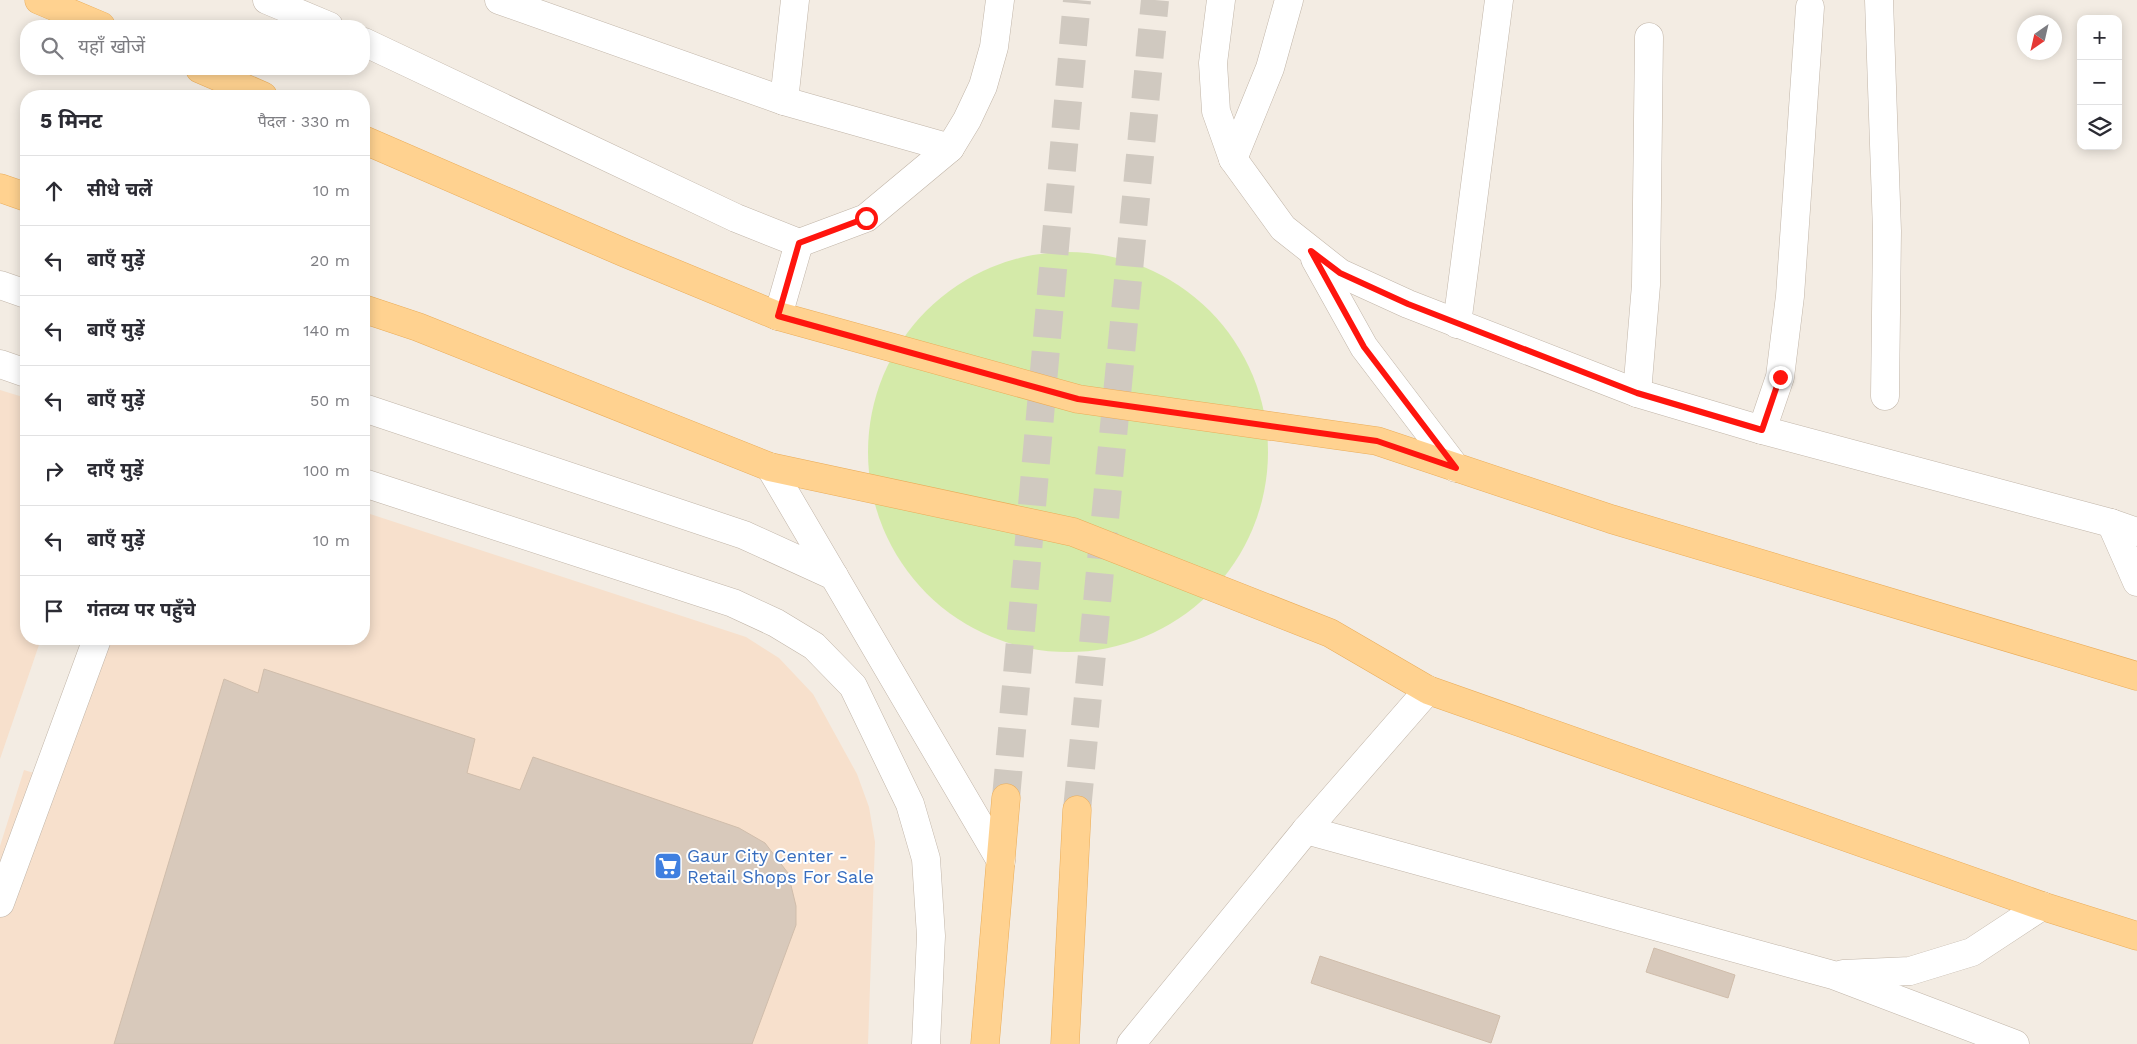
<!DOCTYPE html>
<html lang="hi">
<head>
<meta charset="utf-8">
<style>
  :root { --surface:#fff; --page:#f7f7f7; --text:#2b2b33; --muted:#7c7c81; --line:#e1e1e2 }
  body { margin:0; font-family:"Work Sans","Noto Sans Devanagari",sans-serif; background:var(--page); color:var(--text) }
  .controls { position:absolute; right:15px; top:15px; display:grid; overflow:hidden; border-radius:10px; box-shadow:0 2px 12px #0003 }
  .controls button { width:45px; height:45px; display:grid; place-items:center; padding:0; border:0; border-bottom:1px solid var(--line); background:var(--surface); color:var(--text); font:25px sans-serif }
  .compass { position:absolute; left:2017px; top:15px; width:45px; height:45px; border-radius:50%; background:var(--surface); box-shadow:0 2px 12px #0003; rotate:214deg }
  .stop { position:absolute; width:15px; height:15px; margin:-11px; border:4px solid #ff150e; border-radius:50%; background:#fff }
  .stop.end { background:#ff150e; border-color:#fff; box-shadow:0 1px 5px #0008 }
  .list { margin:0; padding:0; list-style:none }
  h2 { display:flex; justify-content:space-between; align-items:center; height:65px; margin:0; padding:0 20px; font-size:21px }
  h2 small { font-size:16px; font-weight:400; color:var(--muted) }
  .list li { display:grid; grid-template-columns:32px 1fr auto; gap:15px; align-items:center; box-sizing:border-box; height:70px; padding:0 20px; border-top:1px solid var(--line) }
  .list b { display:block; font-size:19px; white-space:nowrap }
  .list em { font-size:16px; font-style:normal; color:var(--muted) }
  .icon { flex:none; width:28px; height:28px; fill:none; stroke:currentColor; stroke-width:2; stroke-linecap:round; stroke-linejoin:round }
  .map { position:relative; flex:none; width:2137px; height:1044px; overflow:hidden }
  .search { position:absolute; background:var(--surface); box-shadow:0 2px 12px #0003; left:20px; top:20px; width:350px; height:55px; display:flex; align-items:center; gap:12px; box-sizing:border-box; padding:0 18px; border-radius:20px; color:var(--muted); font-size:19px }
  .panel { position:absolute; background:var(--surface); box-shadow:0 2px 12px #0003; left:20px; top:90px; width:350px; height:555px; border-radius:20px }
  .map>svg:first-child { display:block }
  .commercial { fill:#f7e0cc }
  .green { fill:#d4eaa9 }
  .building { fill:#d8c9bb; stroke:#d0bdab }
  .lines { fill:none; stroke-linecap:round; stroke-linejoin:round }
  .major-tunnel { stroke:#d0c9c0; stroke-width:28; stroke-dasharray:28 14; stroke-linecap:butt }
  .minor-casing { stroke:#c1b5a8; stroke-width:29 }
  .major-casing { stroke:#eaad5a; stroke-width:29 }
  .minor { stroke:#fff; stroke-width:28 }
  .major { stroke:#ffd290; stroke-width:28 }
  .route { stroke:#ff150e; stroke-width:6 }
  .labels { text-anchor:middle; stroke-width:4; stroke-linejoin:round; paint-order:stroke }
  .shop-label { font-size:18px; fill:#366cbe; stroke:#fff; text-anchor:start }
</style>
</head>
<body>
<div class="map">
<svg width="2137" height="1044" viewBox="0 0 2137 1044">
  <rect width="100%" height="100%" fill="#f3ece3"/>
  <g class="commercial">
    <polygon points="0,390 26,398 26,639 41,639 0,759"/>
    <polygon points="364,512 746,637 779,658 813,694 857,774 869,807 875,842 868,1044 0,1044 0,846 24,770 44,776 90,639 364,639"/>
  </g>
  <circle class="green" cx="1068" cy="452" r="200"/>
  <g class="building">
    <polygon points="264,669 475,739 467,773 520,790 533,757 739,828 765,843 788,873 796,906 796,925 752,1044 114,1044 224,679 258,693"/>
    <polygon points="1654,948 1735,975 1728,998 1646,972"/>
    <polygon points="1320,956 1500,1016 1491,1043 1311,983"/>
  </g>
  <g class="lines">
    <g class="major-tunnel">
      <polyline points="1006,798 1077,0"/>
      <polyline points="1077,810 1155,0"/>
    </g>
    <defs>
      <g id="minor">
        <polyline points="267,0 329,26"/>
        <polyline points="499,0 784,101 950,148"/>
        <polyline points="1221,0 1213,63 1216,111 1233,159 1283,228 1340,273 1408,304 1637,393 1762,430 2111,523 2137,532"/>
        <polyline points="1879,0 1887,231 1885,396"/>
        <polyline points="364,42 736,218 799,243 866,218 950,148 967,120 983,86 994,47 1000,0"/>
        <polyline points="784,101 795,0"/>
        <polyline points="1233,159 1270,68 1289,0"/>
        <polyline points="1315,259 1364,347 1456,468"/>
        <polyline points="0,285 26,294"/>
        <polyline points="778,316 799,243"/>
        <polyline points="1457,324 1499,0"/>
        <polyline points="0,364 26,373"/>
        <polyline points="1637,393 1646,285 1649,37"/>
        <polyline points="364,408 744,535 834,576"/>
        <polyline points="1762,430 1780,377 1790,296 1810,7"/>
        <polyline points="770,467 1001,861"/>
        <polyline points="364,483 733,603 776,623 814,646 853,686 910,804 926,859 931,936 926,1044"/>
        <polyline points="2111,523 2137,582"/>
        <polyline points="1306,830 1833,975 2015,1044"/>
        <polyline points="0,903 97,639"/>
        <polyline points="1843,974 1910,971 1972,952 2042,906"/>
        <polyline points="1131,1044 1306,830 1428,690"/>
      </g>
      <g id="major">
        <polyline points="39,0 101,26"/>
        <polyline points="200,69 263,96"/>
        <polyline points="364,140 625,253 778,316 1078,399 1377,441 1611,519 2137,676"/>
        <polyline points="0,188 26,197"/>
        <polyline points="364,309 418,327 770,467 1073,532 1330,633 1428,690 2042,906 2137,936"/>
        <polyline points="985,1044 1006,798"/>
        <polyline points="1065,1044 1077,810"/>
      </g>
    </defs>
    <use href="#minor" class="minor-casing"/>
    <use href="#major" class="major-casing"/>
    <use href="#minor" class="minor"/>
    <use href="#major" class="major"/>
  </g>
  <g class="lines">
    <polyline class="route" points="866,218 799,243 778,316 1078,399 1377,441 1456,468 1364,347 1311,251 1340,273 1408,304 1637,393 1762,430 1780,377"/>
  </g>
  <defs>
    <symbol id="supermarket-square" viewBox="-11 -11 22 22"><rect x="-9" y="-9" width="18" height="18" rx="4" fill="#3f7fe0" stroke="#fff"/><path d="M-6-5.5h2.5l.6 2H6L4.5 2H-2.5L-4.4-4H-6ZM-1.5 3.2a1.3 1.3 0 1 0 .1 0ZM3 3.2a1.3 1.3 0 1 0 .1 0Z" fill="#fff"/></symbol>
  </defs>
  <g fill-rule="evenodd">
    <use href="#supermarket-square" x="652" y="850" width="32" height="32"/>
  </g>
  <g class="labels">
    <g class="shop-label">
      <text x="687" y="862">Gaur City Center -<tspan x="687" dy="21">Retail Shops For Sale</tspan></text>
    </g>
  </g>
</svg>
<div class="controls">
<button>+</button>
<button>−</button>
<button><svg class="icon" aria-label="layers" viewBox="0 0 24 24"><path d="M12 4l9 5-9 5-9-5zM3 14l9 5 9-5"/></svg></button>
</div>
<svg class="compass" viewBox="-18 -18 36 36"><path d="M0-13l5 13h-10z" fill="#e53935"/><path d="M0 13l5-13h-10z" fill="#7c7c81"/></svg>
<div class="stop" style="left:866px;top:218px"></div>
<div class="stop end" style="left:1780px;top:377px"></div>
<div class="search"><svg class="icon" aria-label="search" viewBox="0 0 24 24"><circle cx="10" cy="10" r="6"/><path d="M15 15l6 6"/></svg>यहाँ खोजें</div>
<section class="panel">
<h2>5 मिनट<small>पैदल · 330 m</small></h2>
<ul class="list">
<li><svg class="icon" aria-label="ahead" viewBox="0 0 24 24"><path d="M12 20V5M6 11l6-6 6 6"/></svg><div><b>सीधे चलें</b></div><em>10 m</em></li>
<li><svg class="icon" aria-label="left" viewBox="0 0 24 24"><path d="M17 20v-9H6M10 6l-5 5 5 5"/></svg><div><b>बाएँ मुड़ें</b></div><em>20 m</em></li>
<li><svg class="icon" aria-label="left" viewBox="0 0 24 24"><path d="M17 20v-9H6M10 6l-5 5 5 5"/></svg><div><b>बाएँ मुड़ें</b></div><em>140 m</em></li>
<li><svg class="icon" aria-label="left" viewBox="0 0 24 24"><path d="M17 20v-9H6M10 6l-5 5 5 5"/></svg><div><b>बाएँ मुड़ें</b></div><em>50 m</em></li>
<li><svg class="icon" aria-label="right" viewBox="0 0 24 24"><path d="M7 20v-9h11M14 6l5 5-5 5"/></svg><div><b>दाएँ मुड़ें</b></div><em>100 m</em></li>
<li><svg class="icon" aria-label="left" viewBox="0 0 24 24"><path d="M17 20v-9H6M10 6l-5 5 5 5"/></svg><div><b>बाएँ मुड़ें</b></div><em>10 m</em></li>
<li><svg class="icon" aria-label="arrive" viewBox="0 0 24 24"><path d="M6 21V4h12l-3 4 3 4H6"/></svg><div><b>गंतव्य पर पहुँचे</b></div></li>
</ul>
</section>
</div>
</body>
</html>
